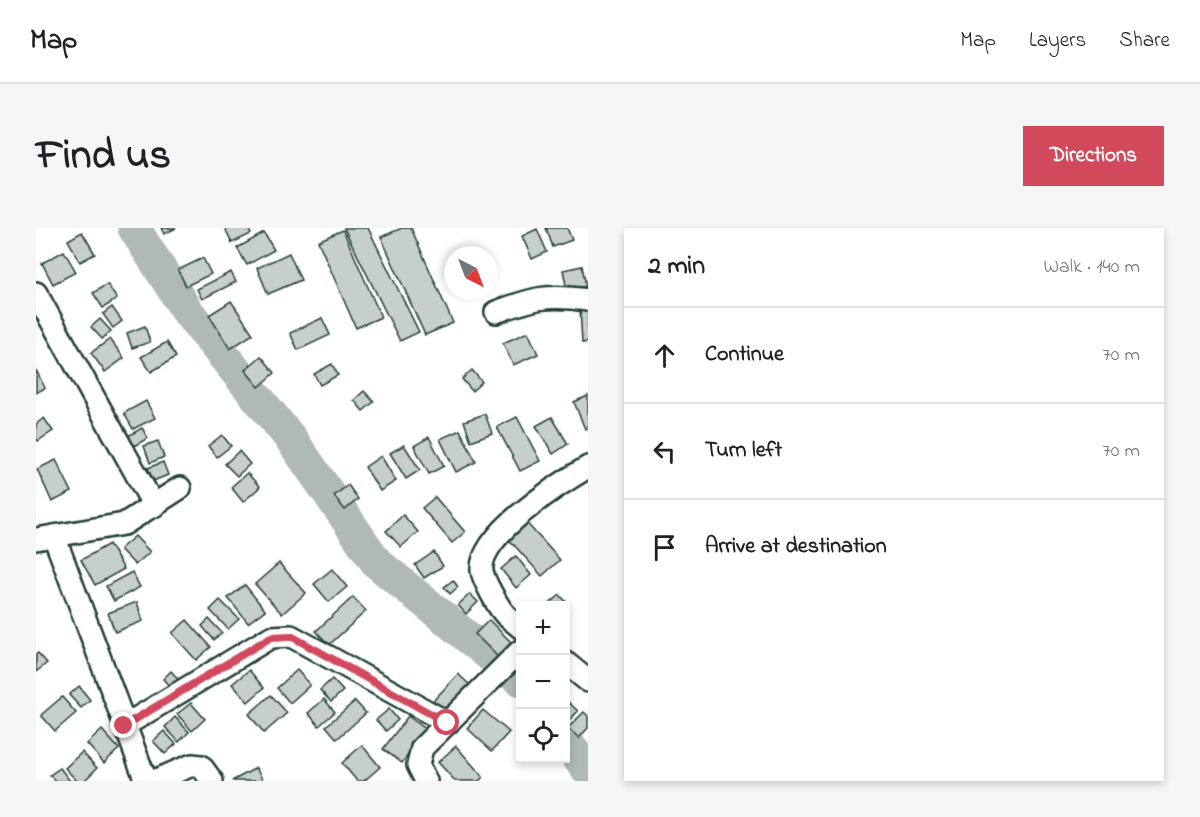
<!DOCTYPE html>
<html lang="en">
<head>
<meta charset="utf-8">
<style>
  :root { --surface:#fff; --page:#f6f6f6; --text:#202124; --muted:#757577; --line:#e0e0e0; --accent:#d1495b }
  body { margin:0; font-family:"Indie Flower",sans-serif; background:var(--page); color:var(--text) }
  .controls { position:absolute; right:18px; bottom:18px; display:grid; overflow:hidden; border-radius:0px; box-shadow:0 3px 9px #0003 }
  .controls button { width:54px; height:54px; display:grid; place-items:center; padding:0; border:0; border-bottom:2px solid var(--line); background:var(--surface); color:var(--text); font:30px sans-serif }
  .compass { position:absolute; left:408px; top:18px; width:54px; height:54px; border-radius:50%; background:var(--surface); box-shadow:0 3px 9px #0003; rotate:138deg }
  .stop { position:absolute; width:18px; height:18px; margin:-14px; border:4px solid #d1495b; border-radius:50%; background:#fff }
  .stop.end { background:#d1495b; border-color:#fff; box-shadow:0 2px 6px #0008 }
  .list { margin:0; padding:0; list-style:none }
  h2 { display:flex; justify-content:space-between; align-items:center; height:78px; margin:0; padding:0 24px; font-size:26px }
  h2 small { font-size:20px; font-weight:400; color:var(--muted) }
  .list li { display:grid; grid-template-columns:39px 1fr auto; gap:18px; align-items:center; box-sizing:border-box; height:96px; padding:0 24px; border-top:2px solid var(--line) }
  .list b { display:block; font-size:22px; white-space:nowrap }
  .list em { font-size:20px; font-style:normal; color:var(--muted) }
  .icon { flex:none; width:33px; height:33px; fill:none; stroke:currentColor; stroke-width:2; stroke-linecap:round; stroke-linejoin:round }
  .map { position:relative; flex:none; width:552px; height:553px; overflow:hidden; border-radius:0px }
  header { display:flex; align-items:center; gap:36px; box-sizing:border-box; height:84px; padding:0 30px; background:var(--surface); border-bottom:2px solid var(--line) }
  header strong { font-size:28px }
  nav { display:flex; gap:33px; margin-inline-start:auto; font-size:21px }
  .intro { display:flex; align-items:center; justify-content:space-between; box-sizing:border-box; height:144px; padding:0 36px }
  h1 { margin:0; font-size:42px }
  .button { padding:15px 27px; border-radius:0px; background:var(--accent); color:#fff; font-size:21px; font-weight:700 }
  main { display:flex; gap:36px; padding:0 36px }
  aside { flex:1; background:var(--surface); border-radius:0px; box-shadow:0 3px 9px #0003 }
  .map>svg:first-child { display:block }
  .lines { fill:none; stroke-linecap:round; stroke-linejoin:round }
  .river { stroke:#afbab7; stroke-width:33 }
  .building { fill:#c7cfcc; stroke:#1f3d34; stroke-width:1.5 }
  .minor-casing { stroke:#1f3d34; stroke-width:26 }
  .minor { stroke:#fff; stroke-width:21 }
  .route { stroke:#d1495b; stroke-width:8 }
</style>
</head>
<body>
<header>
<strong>Map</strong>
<nav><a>Map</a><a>Layers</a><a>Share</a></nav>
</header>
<div class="intro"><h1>Find us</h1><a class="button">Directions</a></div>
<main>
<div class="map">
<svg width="552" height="553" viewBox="0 0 552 553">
  <rect width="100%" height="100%" fill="#fff"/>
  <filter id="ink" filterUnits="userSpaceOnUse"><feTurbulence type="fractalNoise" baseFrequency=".0167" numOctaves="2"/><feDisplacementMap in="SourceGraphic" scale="12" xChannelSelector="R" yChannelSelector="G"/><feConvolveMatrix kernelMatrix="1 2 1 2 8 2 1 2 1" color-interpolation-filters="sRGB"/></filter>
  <g filter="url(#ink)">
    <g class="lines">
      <g class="river">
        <polyline points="98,0 151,83 255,211 341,335 484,452"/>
        <polyline points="530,513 552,543"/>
      </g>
    </g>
    <g class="building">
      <polygon points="125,0 140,0 128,6"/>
      <polygon points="189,0 212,0 215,6 196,15"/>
      <polygon points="308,0 332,0 383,104 364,113"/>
      <polygon points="366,0 375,0 417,95 389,107 345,9"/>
      <polygon points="510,0 531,0 536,12 517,19"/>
      <polygon points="501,1 511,24 496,31 486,8"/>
      <polygon points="307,2 345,89 320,100 282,13"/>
      <polygon points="46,4 59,26 44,34 32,12"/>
      <polygon points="228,5 238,22 211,37 201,20"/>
      <polygon points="28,23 40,44 17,56 6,35"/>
      <polygon points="253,25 265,52 232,66 221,40"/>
      <polygon points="167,30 175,46 150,58 142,42"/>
      <polygon points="546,38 550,58 531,62 527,42"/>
      <polygon points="195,44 200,54 166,71 161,61"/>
      <polygon points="71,56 81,71 67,80 57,65"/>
      <polygon points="195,73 217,106 194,121 173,87"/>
      <polygon points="76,79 86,93 77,100 67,86"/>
      <polygon points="544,80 552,80 552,114 546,115"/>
      <polygon points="286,90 294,107 262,122 254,105"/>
      <polygon points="64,91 75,103 66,111 55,99"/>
      <polygon points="109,98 114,114 96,120 91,105"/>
      <polygon points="492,104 502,126 477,137 467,115"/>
      <polygon points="74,111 88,130 69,144 55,125"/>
      <polygon points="131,114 140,129 115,144 105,129"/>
      <polygon points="225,128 239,145 223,159 209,142"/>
      <polygon points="296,136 302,147 284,157 278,146"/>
      <polygon points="0,142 9,160 0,165"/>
      <polygon points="436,142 446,154 436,163 426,151"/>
      <polygon points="328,163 338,174 327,183 318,172"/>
      <polygon points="552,168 552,200 549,201 538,174"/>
      <polygon points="110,173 119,190 97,201 88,185"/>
      <polygon points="449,186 456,205 435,213 428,193"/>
      <polygon points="481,189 504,233 484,243 461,199"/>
      <polygon points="516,189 532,216 517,226 500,198"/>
      <polygon points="8,190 17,203 2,213 0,210 0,196"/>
      <polygon points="106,200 112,210 98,218 92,208"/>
      <polygon points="424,202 440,234 420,244 404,211"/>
      <polygon points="186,207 195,218 181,229 172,218"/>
      <polygon points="393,209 408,238 393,246 378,218"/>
      <polygon points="122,213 128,229 114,235 108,218"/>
      <polygon points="368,217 384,242 370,251 354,225"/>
      <polygon points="203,223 214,236 201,248 189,236"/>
      <polygon points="345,228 360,253 344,263 329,239"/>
      <polygon points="20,232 36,264 16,274 1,241"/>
      <polygon points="127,234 132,247 117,253 112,240"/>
      <polygon points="211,245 224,259 207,274 195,259"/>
      <polygon points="312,257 322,271 309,282 298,268"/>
      <polygon points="399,269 429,304 416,315 386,280"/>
      <polygon points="367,287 382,304 365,319 350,303"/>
      <polygon points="487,291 524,332 506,348 469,307"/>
      <polygon points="99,308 114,324 99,337 84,321"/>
      <polygon points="73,316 88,341 59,357 45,332"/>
      <polygon points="398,324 407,338 388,350 379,337"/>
      <polygon points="480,328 495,347 480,360 465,341"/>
      <polygon points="243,335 270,365 246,386 219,356"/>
      <polygon points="296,341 311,359 293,374 278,356"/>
      <polygon points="96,344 104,359 78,373 70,358"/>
      <polygon points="417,352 422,359 414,366 408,359"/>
      <polygon points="209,357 229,382 212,395 192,370"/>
      <polygon points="434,366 442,374 430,386 422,377"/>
      <polygon points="524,367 533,377 530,380 530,377 512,377"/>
      <polygon points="317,369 330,383 293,417 280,403"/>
      <polygon points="184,372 203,391 192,401 174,382"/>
      <polygon points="101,374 107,393 79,404 72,385"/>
      <polygon points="173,391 186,405 178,412 166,398"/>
      <polygon points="151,392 175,419 160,432 136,405"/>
      <polygon points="453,392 478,417 464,431 439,406"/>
      <polygon points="2,425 11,435 0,444 0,426"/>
      <polygon points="213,442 228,460 212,474 196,456"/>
      <polygon points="261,442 274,457 254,475 241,460"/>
      <polygon points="135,443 145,454 137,462 127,451"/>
      <polygon points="422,446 435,458 410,485 397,473"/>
      <polygon points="296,451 307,463 295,474 284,462"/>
      <polygon points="43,458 54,472 45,480 33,467"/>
      <polygon points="235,467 251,485 228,505 213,486"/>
      <polygon points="26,469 40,485 19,503 5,487"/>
      <polygon points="288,471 299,484 283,498 272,485"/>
      <polygon points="319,473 330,485 301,511 290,498"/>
      <polygon points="532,474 542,483 530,496 530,477"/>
      <polygon points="155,475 169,491 156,503 141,486"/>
      <polygon points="353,481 362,492 350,503 340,492"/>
      <polygon points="447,482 473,504 456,523 431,500"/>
      <polygon points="548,484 552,488 552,500 543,510 532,500"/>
      <polygon points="372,488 391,502 366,535 347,521"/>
      <polygon points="139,489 153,504 143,514 129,499"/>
      <polygon points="66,502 83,521 68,535 51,516"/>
      <polygon points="128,503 140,516 129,526 117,513"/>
      <polygon points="326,517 344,539 328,553 321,553 306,535"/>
      <polygon points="420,518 447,549 443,553 419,553 402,534"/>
      <polygon points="46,524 61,540 48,553 41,553 29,540"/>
      <polygon points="24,540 34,553 19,553 14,547"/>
      <polygon points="220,540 227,553 196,553"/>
    </g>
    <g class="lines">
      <defs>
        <g id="minor">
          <polyline points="0,65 118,278"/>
          <path d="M460,84c38,-14 51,-18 92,-12"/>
          <polyline points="18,308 110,553"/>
          <polyline points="0,311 88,296 144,260"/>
          <path d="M484,399c-5,-5 -13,-9 -17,-15 -6,-7 -20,-33 -21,-41 -4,-36 79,-88 106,-104"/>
          <polyline points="530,435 552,453"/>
          <polyline points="88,498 235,409 255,408 412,495"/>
          <polyline points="118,553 156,537 165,538 176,553"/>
          <polyline points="390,553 382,537 386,520 484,423"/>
        </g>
      </defs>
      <use href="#minor" class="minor-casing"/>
      <use href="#minor" class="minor"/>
    </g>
  </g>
  <g class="lines" filter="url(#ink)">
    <polyline class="route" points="88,498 235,409 255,408 411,495"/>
  </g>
</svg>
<div class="controls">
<button>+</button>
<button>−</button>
<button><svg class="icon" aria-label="locate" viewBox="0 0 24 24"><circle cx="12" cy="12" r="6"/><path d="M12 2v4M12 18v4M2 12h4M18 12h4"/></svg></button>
</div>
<svg class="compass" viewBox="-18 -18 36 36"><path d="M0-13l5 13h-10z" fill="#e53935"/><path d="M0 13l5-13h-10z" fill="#757577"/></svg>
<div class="stop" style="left:411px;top:495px"></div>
<div class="stop end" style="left:88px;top:498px"></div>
</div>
<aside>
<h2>2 min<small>Walk · 140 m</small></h2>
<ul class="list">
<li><svg class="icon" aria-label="ahead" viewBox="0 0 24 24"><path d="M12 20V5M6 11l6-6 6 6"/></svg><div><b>Continue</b></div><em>70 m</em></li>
<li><svg class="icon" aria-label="left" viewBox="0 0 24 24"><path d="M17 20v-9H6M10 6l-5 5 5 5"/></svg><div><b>Turn left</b></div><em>70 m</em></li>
<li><svg class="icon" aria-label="arrive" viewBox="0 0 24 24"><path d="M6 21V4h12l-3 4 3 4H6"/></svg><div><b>Arrive at destination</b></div></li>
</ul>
</aside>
</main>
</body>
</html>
